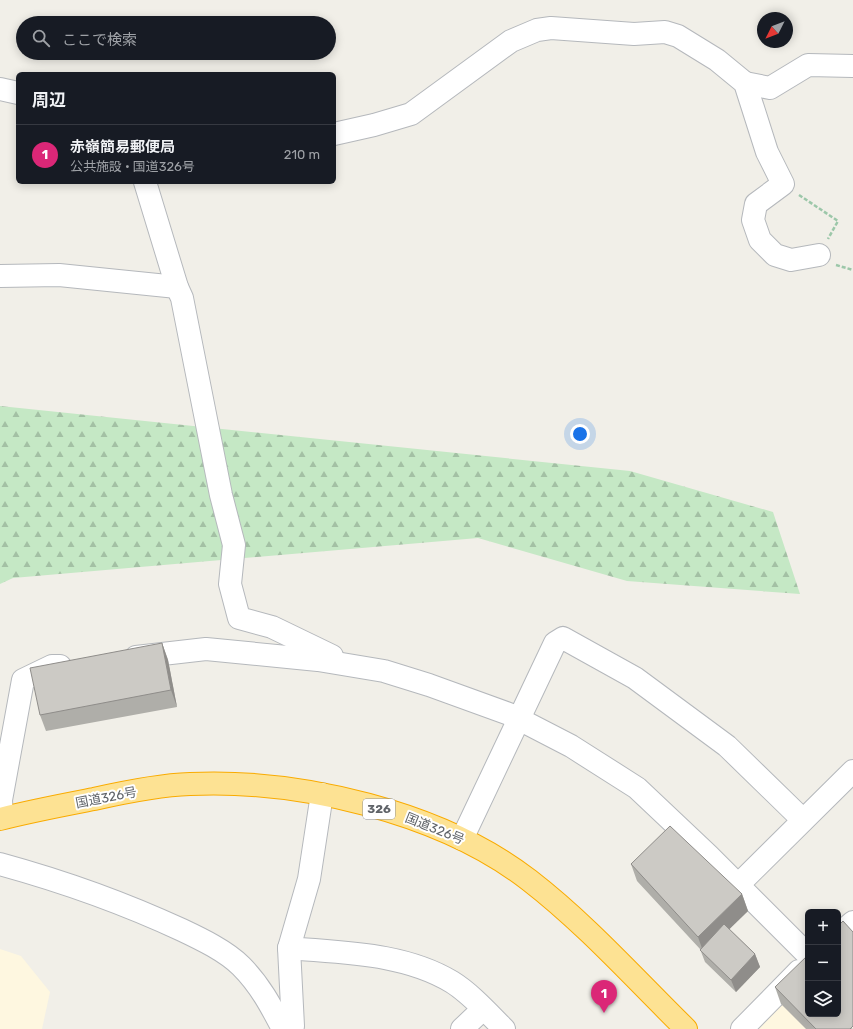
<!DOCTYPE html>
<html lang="ja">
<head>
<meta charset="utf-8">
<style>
  :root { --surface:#171b24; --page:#242831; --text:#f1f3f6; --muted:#9ea1a6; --line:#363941; --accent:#db2777 }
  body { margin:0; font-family:Rubik,"Noto Sans JP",sans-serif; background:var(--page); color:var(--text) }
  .controls { position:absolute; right:12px; bottom:12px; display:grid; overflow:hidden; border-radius:6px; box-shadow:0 2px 10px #0003 }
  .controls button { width:36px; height:36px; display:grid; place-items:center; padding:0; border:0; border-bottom:1px solid var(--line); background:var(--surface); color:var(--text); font:20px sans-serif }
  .compass { position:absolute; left:757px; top:12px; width:36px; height:36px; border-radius:50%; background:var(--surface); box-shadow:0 2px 10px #0003; rotate:228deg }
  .you { position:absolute; left:580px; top:434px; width:14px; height:14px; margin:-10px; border:3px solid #fff; border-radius:50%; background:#1a73e8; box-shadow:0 0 0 6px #1a73e833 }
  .badge { display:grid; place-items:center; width:26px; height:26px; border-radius:50%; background:var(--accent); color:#fff; font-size:13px; font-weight:700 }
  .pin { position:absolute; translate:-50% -33px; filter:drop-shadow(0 1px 2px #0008) }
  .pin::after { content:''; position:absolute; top:21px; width:14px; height:12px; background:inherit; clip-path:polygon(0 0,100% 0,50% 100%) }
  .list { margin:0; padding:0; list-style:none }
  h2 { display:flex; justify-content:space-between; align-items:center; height:52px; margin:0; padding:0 16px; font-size:17px }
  h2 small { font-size:13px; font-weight:400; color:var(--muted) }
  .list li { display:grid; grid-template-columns:26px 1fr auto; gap:12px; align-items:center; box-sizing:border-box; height:60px; padding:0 16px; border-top:1px solid var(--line) }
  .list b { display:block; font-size:15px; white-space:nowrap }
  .list p { margin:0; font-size:13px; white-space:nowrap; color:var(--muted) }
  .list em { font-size:13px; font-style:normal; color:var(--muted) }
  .icon { flex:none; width:22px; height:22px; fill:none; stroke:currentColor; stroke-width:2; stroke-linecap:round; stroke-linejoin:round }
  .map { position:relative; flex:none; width:853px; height:1029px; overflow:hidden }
  .search { position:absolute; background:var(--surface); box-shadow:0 2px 10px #0003; left:16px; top:16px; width:320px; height:44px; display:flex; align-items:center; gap:10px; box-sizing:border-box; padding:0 14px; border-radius:22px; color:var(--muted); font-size:15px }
  .panel { position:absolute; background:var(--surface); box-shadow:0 2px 10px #0003; left:16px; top:72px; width:320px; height:112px; border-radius:6px }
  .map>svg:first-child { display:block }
  .commercial { fill:#fef7e0 }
  .forest { fill:url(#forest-firs) }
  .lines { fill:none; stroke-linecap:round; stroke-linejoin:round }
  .minor-casing { stroke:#b5b8bc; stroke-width:24 }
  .highway-casing { stroke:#f9ab00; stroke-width:24 }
  .path { stroke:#9cc7a9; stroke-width:2.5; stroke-dasharray:4 2; stroke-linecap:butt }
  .minor { stroke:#fff; stroke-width:22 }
  .highway { stroke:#fde293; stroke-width:22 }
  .wall { fill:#afaea9 }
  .shaded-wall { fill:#8f8d8a }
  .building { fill:#cccac5; stroke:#8f8d8a }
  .labels { text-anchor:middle; stroke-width:4; stroke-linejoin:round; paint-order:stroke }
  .shield { fill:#fff; stroke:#8f9295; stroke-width:1 }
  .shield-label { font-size:12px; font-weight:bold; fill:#5f6368 }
  .street-label { font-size:13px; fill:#5f6368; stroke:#fff }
</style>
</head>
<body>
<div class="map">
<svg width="853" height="1029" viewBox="0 0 853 1029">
  <defs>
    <pattern id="forest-firs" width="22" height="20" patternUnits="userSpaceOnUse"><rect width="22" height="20" fill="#c5e8c5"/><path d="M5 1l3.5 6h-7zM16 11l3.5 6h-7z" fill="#a3c0a4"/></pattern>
  </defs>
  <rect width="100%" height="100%" fill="#f1efe8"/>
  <g class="commercial">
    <polygon points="0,949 21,956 50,992 42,1029 0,1029"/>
    <polygon points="808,967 808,1014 838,1014 853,1029 747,1029"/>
  </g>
  <polygon class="forest" points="0,406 630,471 773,512 800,594 627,581 478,538 13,578 0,584"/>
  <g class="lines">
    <defs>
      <g id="minor">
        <polyline points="745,83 770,88 808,65 853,66"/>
        <polyline points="0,89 18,93"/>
        <polyline points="334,134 374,125 411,114 511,41 537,30 551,28 634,34 665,32 678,36 717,60 745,83 767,152 783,184 756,204 753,220 760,240 775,255 791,260 819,255"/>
        <polyline points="145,182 177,287 182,298 221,495 234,545 230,584 239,618 272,627 332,656"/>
        <polyline points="0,276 59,275 177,287"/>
        <polyline points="136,657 206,649 318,660 384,671 429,685 509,714 571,746 637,788 709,856 808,955"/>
        <polyline points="2,818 1,800 23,680 52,666 60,666"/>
        <polyline points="462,839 555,643 563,638 635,678 727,746 803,820"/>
        <path d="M0,864c62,17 124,39 182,66 19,9 44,21 59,36 19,19 30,40 42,63"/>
        <polyline points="738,885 853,771"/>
        <polyline points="838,935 853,922"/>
        <path d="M289,948c55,5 115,5 163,34 18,11 37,32 52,47"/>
        <polyline points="291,1029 293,1026 289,948 309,879 322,794"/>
        <polyline points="462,1029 483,1009"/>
        <polyline points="742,1029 799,971"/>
      </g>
      <path id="highway" d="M0,819c31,-8 63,-14 94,-20 31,-7 64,-14 96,-15 110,-5 251,28 339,96 57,44 106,99 157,149"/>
    </defs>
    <use href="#minor" class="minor-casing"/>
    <use href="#highway" class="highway-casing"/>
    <g class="path">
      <polyline points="799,195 838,221 828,239"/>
      <polyline points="836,265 853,270"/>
    </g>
    <use href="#minor" class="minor"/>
    <use href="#highway" class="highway"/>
  </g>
  <g class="wall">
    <polygon points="162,643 168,660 177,707 46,731 40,715"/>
    <polygon points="631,864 742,894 748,911 729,929 755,954 760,967 736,992 705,962 700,949 637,881"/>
    <polygon points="775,987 853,1029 806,1029 781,1004"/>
  </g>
  <g class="shaded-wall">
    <polygon points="162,643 168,660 177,707 171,690"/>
    <polygon points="742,894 748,911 704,954 698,937"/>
    <polygon points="755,954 760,967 736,992 731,980"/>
  </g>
  <g class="building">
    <polygon points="162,643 171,690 40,715 30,668"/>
    <polygon points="670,826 742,894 698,937 631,864"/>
    <polygon points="843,921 853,932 853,1026 850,1029 816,1029 775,987 808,955 808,1014 838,1014 838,926"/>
    <polygon points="724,924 755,954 731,980 700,950"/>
  </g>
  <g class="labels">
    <rect class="shield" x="363" y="799" width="32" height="20" rx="3"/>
    <g class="shield-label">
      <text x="379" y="813">326</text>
    </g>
    <g class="street-label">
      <text transform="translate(106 797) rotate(-11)" y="5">国道326号</text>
      <text transform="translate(435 828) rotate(22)" y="5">国道326号</text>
    </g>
  </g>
</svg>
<div class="controls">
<button>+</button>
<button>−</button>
<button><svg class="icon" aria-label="layers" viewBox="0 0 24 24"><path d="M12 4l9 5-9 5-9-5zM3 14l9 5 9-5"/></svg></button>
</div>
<svg class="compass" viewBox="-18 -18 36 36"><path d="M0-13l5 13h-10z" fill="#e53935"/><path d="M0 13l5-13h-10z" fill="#9ea1a6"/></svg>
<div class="you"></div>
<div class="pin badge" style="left:604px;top:1013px">1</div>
<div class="search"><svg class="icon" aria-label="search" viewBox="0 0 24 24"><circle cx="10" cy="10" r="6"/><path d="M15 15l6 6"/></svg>ここで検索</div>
<section class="panel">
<h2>周辺<small></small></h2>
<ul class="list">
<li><span class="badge">1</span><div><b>赤嶺簡易郵便局</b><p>公共施設 · 国道326号</p></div><em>210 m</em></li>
</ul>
</section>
</div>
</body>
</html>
